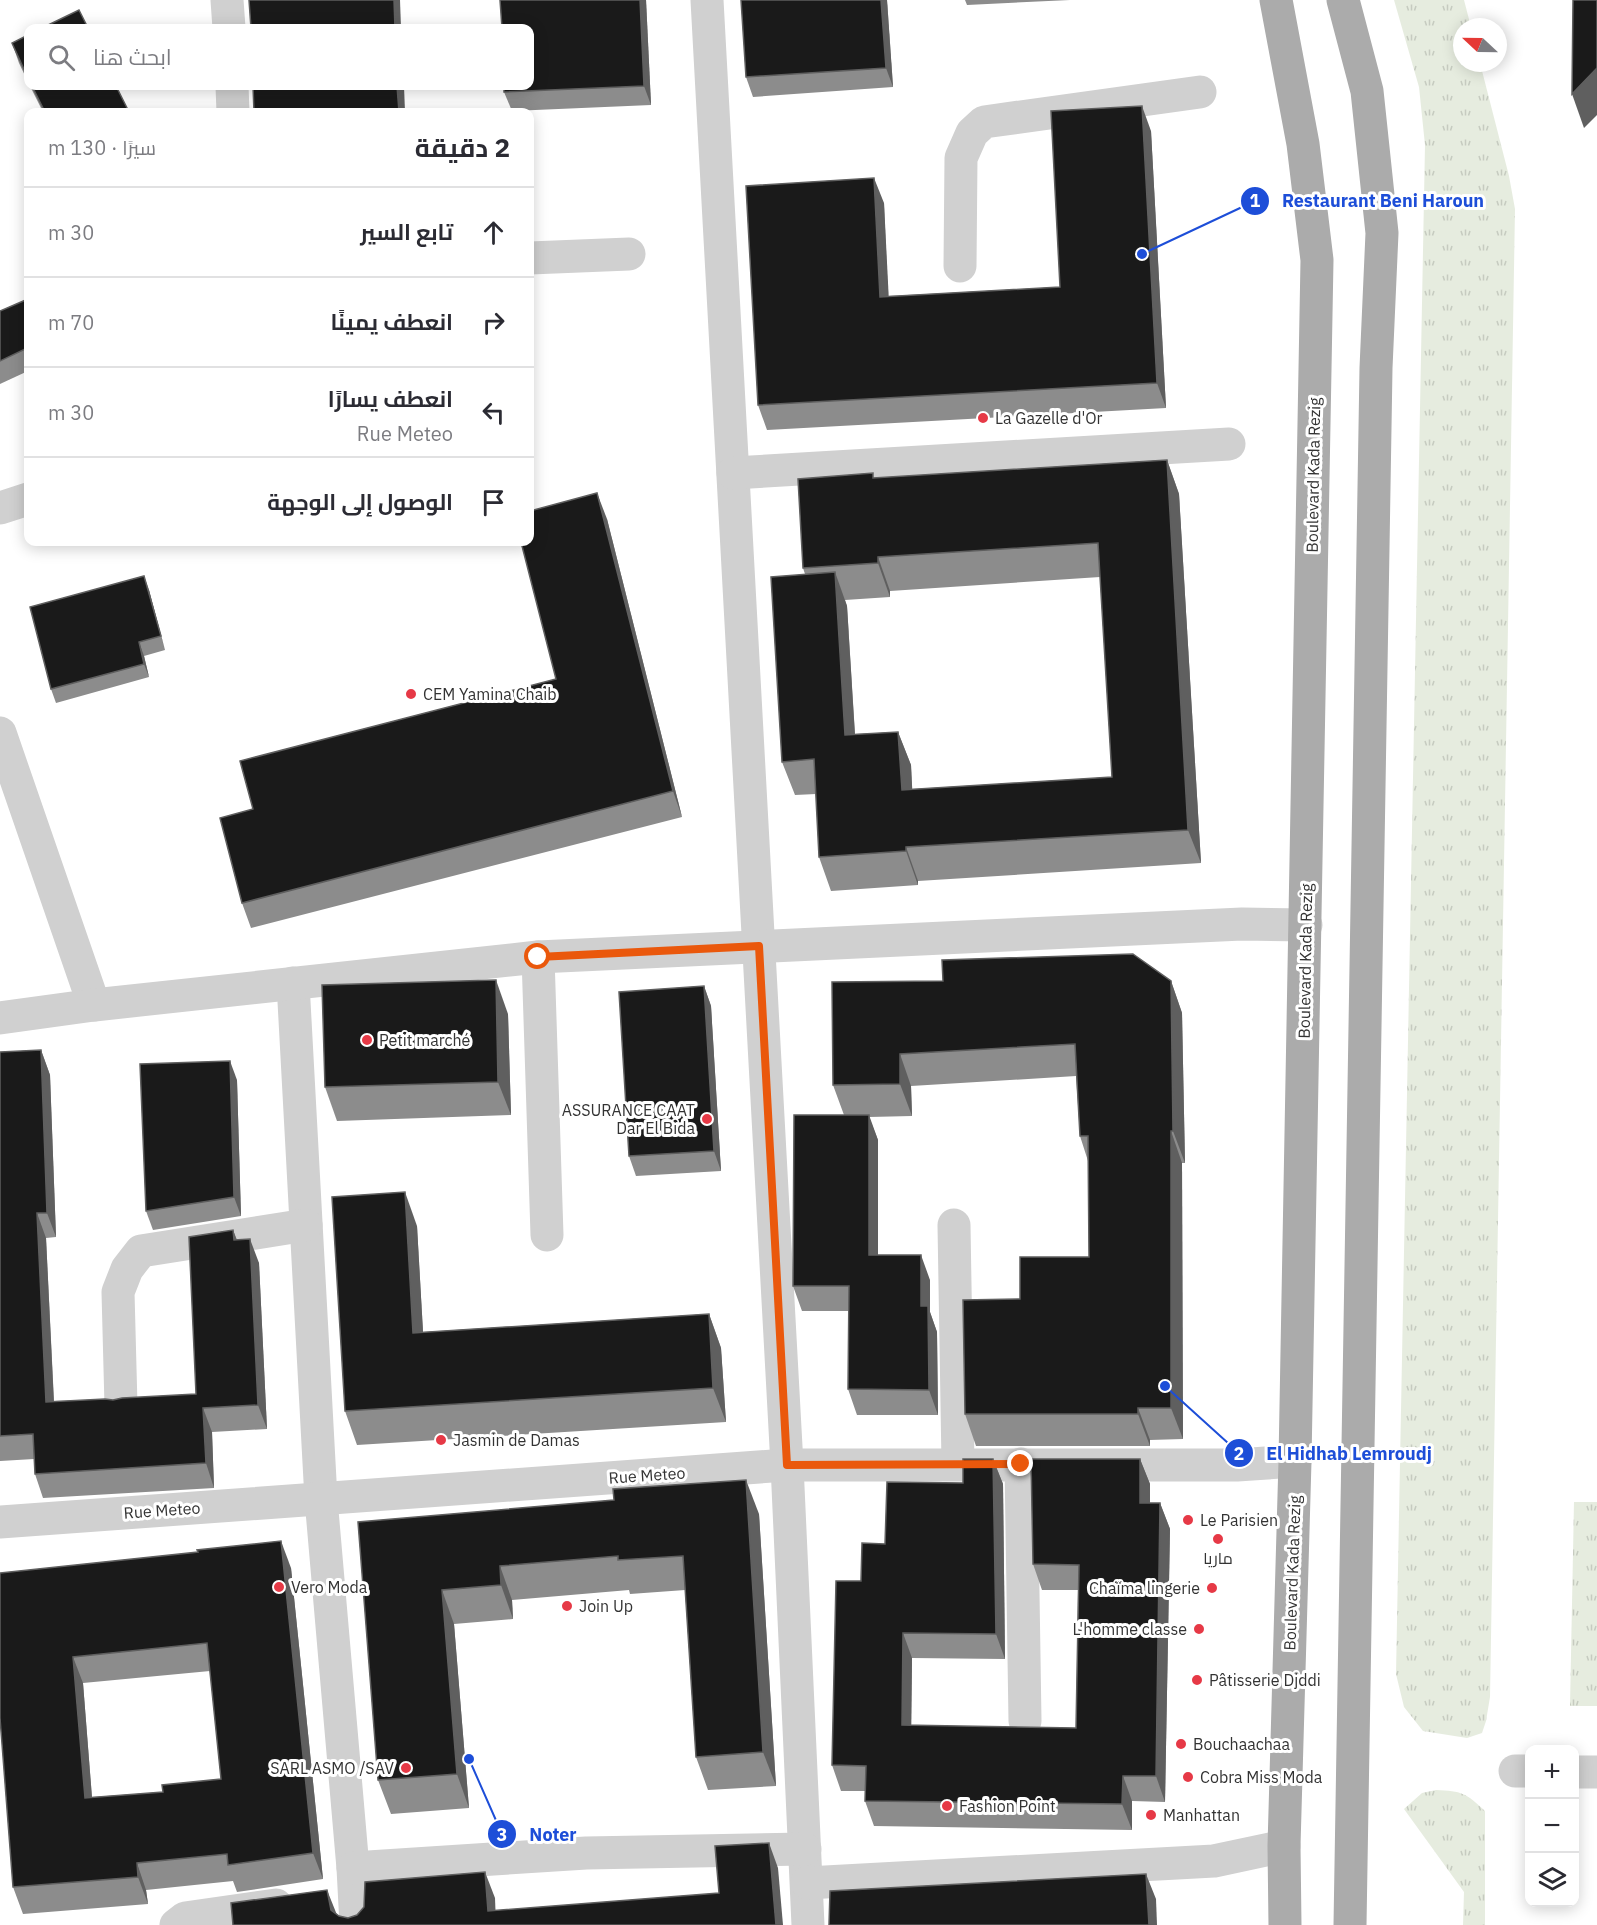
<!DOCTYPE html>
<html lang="ar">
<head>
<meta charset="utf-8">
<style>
  :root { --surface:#fff; --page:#f7f7f7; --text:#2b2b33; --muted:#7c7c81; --line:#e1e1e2 }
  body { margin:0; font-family:"IBM Plex Sans",Cairo,sans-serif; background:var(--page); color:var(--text); direction:rtl }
  .controls { position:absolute; right:18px; bottom:18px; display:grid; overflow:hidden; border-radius:12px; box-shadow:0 3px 15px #0003 }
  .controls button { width:54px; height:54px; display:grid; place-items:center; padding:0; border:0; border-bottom:2px solid var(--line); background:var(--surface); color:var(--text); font:30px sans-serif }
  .compass { position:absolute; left:1453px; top:18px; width:54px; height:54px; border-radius:50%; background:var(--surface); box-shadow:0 3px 15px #0003; rotate:292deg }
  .stop { position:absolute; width:18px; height:18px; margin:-14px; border:4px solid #ea580c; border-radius:50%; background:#fff }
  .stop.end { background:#ea580c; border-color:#fff; box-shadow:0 2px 6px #0008 }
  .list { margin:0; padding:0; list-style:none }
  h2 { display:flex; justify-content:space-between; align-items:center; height:78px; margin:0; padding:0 24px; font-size:26px }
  h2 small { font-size:20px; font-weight:400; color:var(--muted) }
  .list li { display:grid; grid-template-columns:39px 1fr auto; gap:18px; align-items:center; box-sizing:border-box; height:90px; padding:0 24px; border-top:2px solid var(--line) }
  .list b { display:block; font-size:22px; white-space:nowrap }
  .list p { margin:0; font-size:20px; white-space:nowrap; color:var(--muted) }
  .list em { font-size:20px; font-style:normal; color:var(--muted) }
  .icon { flex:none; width:33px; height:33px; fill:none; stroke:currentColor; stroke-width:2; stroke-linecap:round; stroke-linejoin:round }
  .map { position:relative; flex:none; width:1597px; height:1925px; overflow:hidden; direction:ltr }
  .search { position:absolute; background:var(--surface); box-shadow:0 3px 15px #0003; left:24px; top:24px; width:510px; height:66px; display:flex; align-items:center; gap:15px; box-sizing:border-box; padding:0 21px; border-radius:12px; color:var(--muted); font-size:22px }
  .panel { position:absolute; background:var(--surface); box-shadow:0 3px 15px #0003; left:24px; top:108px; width:510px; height:438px; border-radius:12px; direction:rtl }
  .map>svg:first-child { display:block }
  .grass { fill:url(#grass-tufts) }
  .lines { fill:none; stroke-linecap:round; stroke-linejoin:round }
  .minor { stroke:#d0d0d0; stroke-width:33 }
  .major { stroke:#ababab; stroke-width:33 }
  .wall { fill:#8c8c8c; fill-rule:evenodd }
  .shaded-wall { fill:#5f5f5f }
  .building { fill:#1a1a1a; stroke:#5f5f5f; stroke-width:1.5; fill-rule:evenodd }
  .route { stroke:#ea580c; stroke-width:8 }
  .poi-dot { fill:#e63946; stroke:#fff; stroke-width:2 }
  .labels { text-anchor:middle; stroke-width:6; stroke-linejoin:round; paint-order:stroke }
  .poi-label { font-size:16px; fill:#333; stroke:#fff; text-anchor:start }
  .street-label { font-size:16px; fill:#333; stroke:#fff }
  .leader { fill:none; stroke:#1d4ed8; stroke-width:2 }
  .callout-dot { fill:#1d4ed8; stroke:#fff; stroke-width:2 }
  .mark-label { font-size:18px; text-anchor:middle; font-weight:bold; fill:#fff }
  .callout-label { font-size:18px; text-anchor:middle; font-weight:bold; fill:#1d4ed8; stroke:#fff; stroke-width:6; stroke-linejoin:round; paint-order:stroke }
</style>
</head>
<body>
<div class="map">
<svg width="1597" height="1925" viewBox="0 0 1597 1925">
  <defs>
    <pattern id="grass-tufts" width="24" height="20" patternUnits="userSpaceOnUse" patternTransform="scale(1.5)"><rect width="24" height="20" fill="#e6ecdf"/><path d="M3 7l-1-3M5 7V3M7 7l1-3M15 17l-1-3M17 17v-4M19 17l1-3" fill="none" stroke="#c6cbc0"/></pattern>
  </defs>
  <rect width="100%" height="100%" fill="#fff"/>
  <g class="grass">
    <polygon points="1394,0 1464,0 1471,27 1462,27 1462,63 1480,63 1509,176 1515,209 1490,1697 1486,1721 1482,1733 1467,1738 1423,1731 1404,1707 1396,1674 1425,145 1419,87"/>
    <polygon points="1574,1502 1597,1502 1597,1706 1570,1706"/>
    <path d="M1436,1790c26,1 30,3 49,21v114h-22l1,-33 -60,-83 18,-16z"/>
  </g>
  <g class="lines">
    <g class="minor">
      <polyline points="227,0 229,28"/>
      <polyline points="707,0 787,1465 808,1925"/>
      <polyline points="232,86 233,112"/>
      <polyline points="530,258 629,254"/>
      <polyline points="960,266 961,158 972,133 984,122 1200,92"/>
      <polyline points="733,473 1229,444"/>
      <polyline points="0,508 28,499"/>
      <polyline points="0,733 94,1005"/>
      <polyline points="538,957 547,1235"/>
      <polyline points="293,983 321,1499 353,1868 356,1925"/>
      <polyline points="0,1018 94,1005 538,957 1242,924 1306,925"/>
      <polyline points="954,1225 958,1464"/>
      <polyline points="121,1406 118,1292 127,1269 141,1251 306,1225"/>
      <polyline points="1021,1464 1025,1721"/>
      <polyline points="0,1522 787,1465 1237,1465 1295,1461"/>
      <polyline points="1515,1771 1530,1771"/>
      <polyline points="1574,1772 1597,1772"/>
      <polyline points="353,1868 586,1853 805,1849"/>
      <polyline points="807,1883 1214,1861 1284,1846"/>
      <polyline points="176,1925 185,1918 276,1905"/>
    </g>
    <g class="major">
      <polyline points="1276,0 1303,144 1317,260 1295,1461 1284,1846 1285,1925"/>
      <polyline points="1343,0 1367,91 1382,233 1376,368 1350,1925"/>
    </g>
  </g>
  <g class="wall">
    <polygon points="646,0 651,105 512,111 504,92"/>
    <polygon points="741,0 887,0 893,87 753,97 746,77"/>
    <polygon points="965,0 1070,0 967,5"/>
    <polygon points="28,35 28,82 19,63 12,43"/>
    <polygon points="30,86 116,86 129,112 43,112"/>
    <polygon points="1151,131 1166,408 767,430 758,405 884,203 888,296 1060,287"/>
    <polygon points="28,299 28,371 0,384 0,311"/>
    <path d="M1167,460l12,34 22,369 -283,18v4l-87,6 -12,-34 -3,-63 -21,1 -13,-33 23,-188 -2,-6 71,-90zM1100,577l12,200 -200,12 -1,-24 -13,-33 -43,2 -8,-128 -2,-6 45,-3v-6z"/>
    <polygon points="607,519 682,817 251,928 242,903 253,809 556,679"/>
    <polygon points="149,590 165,650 144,656 149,677 56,703 51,689"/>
    <polygon points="1171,981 1182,1013 1185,1163 1182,1163 1183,1439 1150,1440 1150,1446 976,1446 965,1414 1020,1299 1089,1257 1088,1161 1080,1136 1076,1076 911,1086 912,1116 869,1117 878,1140 878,1255 930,1280 930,1312 937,1332 938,1415 857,1415 848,1389 849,1311 802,1311 793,1286 844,1115 833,1085 832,982"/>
    <polygon points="704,986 711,1006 721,1171 636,1176 629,1156"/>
    <polygon points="508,1014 511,1115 337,1121 325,1087"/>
    <polygon points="41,1050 50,1075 56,1237 46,1238 54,1401 113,1400 196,1394 233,1230 237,1240 259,1263 267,1429 212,1432 214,1488 43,1498 35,1474 34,1459 0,1461 0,1052"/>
    <polygon points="237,1080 241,1216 153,1230 146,1211"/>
    <polygon points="417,1226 423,1332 709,1314 721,1348 726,1422 357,1445 345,1411"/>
    <polygon points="993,1459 1003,1484 1005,1659 912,1658 911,1726 1076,1728 1078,1590 1042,1590 1033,1564 1140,1459 1150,1484 1150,1503 1160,1503 1170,1529 1165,1802 1132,1801 1132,1830 874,1826 865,1801 865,1791 841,1791 832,1765 861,1581 963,1483"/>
    <polygon points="759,1514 776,1786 708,1790 696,1757 685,1590 630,1594 629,1590 512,1600 513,1619 454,1624 469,1808 391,1814 378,1780 358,1522"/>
    <path d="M291,1568l32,311 -86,13 -4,-11 -87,9 2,14 -125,10 -10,-27 -13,-314zM210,1671l11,108 -58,13 -71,5 -9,-114z"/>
  </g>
  <g class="shaded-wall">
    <polygon points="394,0 400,0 401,28 395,28"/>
    <polygon points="640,0 646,0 651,105 644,86"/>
    <polygon points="881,0 887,0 893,87 886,68"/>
    <polygon points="1597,68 1597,115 1584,128 1572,94"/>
    <polygon points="397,86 404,86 405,112 399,112"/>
    <polygon points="1142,106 1151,131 1166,408 1157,383"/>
    <polygon points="874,178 884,203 890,322 880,297"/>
    <polygon points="1167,460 1179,494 1201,863 1188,830"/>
    <polygon points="597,493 607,519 682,817 673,791"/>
    <polygon points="878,557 890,591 890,597 878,563"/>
    <polygon points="835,572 847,606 857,769 845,735"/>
    <polygon points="144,576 149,590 165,650 161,636"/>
    <polygon points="139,642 144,656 149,677 144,664"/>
    <polygon points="898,732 911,765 914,824 902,790"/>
    <polygon points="906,847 918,881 918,885 906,851"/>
    <polygon points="496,980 508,1014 511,1115 498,1082"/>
    <polygon points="1171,981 1182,1013 1185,1163 1173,1131"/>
    <polygon points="704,986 711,1006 721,1171 714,1151"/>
    <polygon points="41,1050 50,1075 56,1237 47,1213"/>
    <polygon points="900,1054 911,1086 912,1116 900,1084"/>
    <polygon points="230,1061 237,1080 241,1216 234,1197"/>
    <polygon points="869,1115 878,1140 878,1280 869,1255"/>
    <polygon points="1171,1131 1182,1163 1183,1439 1171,1408"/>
    <polygon points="405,1192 417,1226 425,1367 413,1333"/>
    <polygon points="37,1213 46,1238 55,1426 46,1402"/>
    <polygon points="233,1230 242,1254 234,1240"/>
    <polygon points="250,1239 259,1263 267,1429 258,1405"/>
    <polygon points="921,1255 930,1280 930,1312 937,1332 938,1415 929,1390 921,1306"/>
    <polygon points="709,1314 721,1348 726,1422 713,1388"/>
    <polygon points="203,1408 212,1432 214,1488 206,1463"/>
    <polygon points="1138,1408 1150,1440 1150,1446 1138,1414"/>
    <polygon points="993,1459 1003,1484 1005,1659 996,1634"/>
    <polygon points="1140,1459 1150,1484 1150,1528 1140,1503"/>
    <polygon points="746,1480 759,1514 776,1786 763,1752"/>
    <polygon points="1160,1503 1170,1529 1165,1802 1156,1776"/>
    <polygon points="281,1541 291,1568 323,1879 313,1853"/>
    <polygon points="500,1566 512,1600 513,1619 501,1585"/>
    <polygon points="442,1590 454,1624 469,1808 457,1774"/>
    <polygon points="903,1633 912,1658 911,1751 902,1725"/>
    <polygon points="73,1657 83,1683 94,1824 85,1798"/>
    <polygon points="1123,1776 1132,1801 1132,1830 1122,1804"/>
    <polygon points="769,1843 778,1868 783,1925 776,1925"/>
    <polygon points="137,1863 146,1890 148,1904 138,1877"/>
    <polygon points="485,1872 495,1898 496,1925 488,1911"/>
    <polygon points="1146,1874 1156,1899 1157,1925 1149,1925"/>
    <polygon points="327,1890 337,1915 331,1910"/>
  </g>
  <g class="building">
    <polygon points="249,0 394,0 395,28 251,28"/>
    <polygon points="500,0 640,0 644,86 504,92 504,86 530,86 530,28 502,28"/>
    <polygon points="741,0 881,0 886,68 746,77"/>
    <polygon points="1573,0 1597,0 1597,68 1572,94"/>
    <polygon points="79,10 88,28 42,28"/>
    <polygon points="28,35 28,78 12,43"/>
    <polygon points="32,86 116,86 129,112 45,112"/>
    <polygon points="253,86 397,86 399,112 254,112"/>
    <polygon points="1142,106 1157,383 758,405 746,186 874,178 880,297 1060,287 1051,111"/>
    <polygon points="28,299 28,357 25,349 0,361 0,311"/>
    <polygon points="1167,460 1188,830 906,847 906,851 819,857 814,759 782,762 771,577 835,572 845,735 898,732 902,790 1112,777 1098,543 878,557 878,563 803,568 798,479 873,473 873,478"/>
    <polygon points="597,493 673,791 242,903 220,818 253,809 240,761 556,679 521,542 530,542 530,511"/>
    <polygon points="144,576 161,636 139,642 144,664 51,689 30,607"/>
    <polygon points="1133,954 1171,981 1173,1131 1171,1131 1171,1408 1138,1408 1138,1414 965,1414 963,1300 1020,1299 1020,1257 1089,1257 1088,1136 1080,1136 1075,1044 900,1054 900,1084 833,1085 832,982 943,981 942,960"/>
    <polygon points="496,980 498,1082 325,1087 322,985"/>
    <polygon points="704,986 714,1151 629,1156 619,992"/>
    <polygon points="41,1050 47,1213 37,1213 46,1402 105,1399 113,1400 122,1398 196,1394 189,1237 233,1230 234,1240 250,1239 258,1405 203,1408 206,1463 35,1474 33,1434 0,1436 0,1052"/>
    <polygon points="230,1061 234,1197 146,1211 140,1064"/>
    <polygon points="794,1115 869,1115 869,1255 921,1255 921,1306 928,1306 929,1390 848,1389 849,1286 793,1286"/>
    <polygon points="405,1192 413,1333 709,1314 713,1388 345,1411 332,1197"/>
    <polygon points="963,1459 993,1459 996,1634 903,1633 902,1725 1076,1728 1079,1565 1033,1564 1031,1459 1140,1459 1140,1503 1160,1503 1156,1776 1123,1776 1122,1804 865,1801 866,1766 832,1765 836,1581 861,1581 862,1543 885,1544 887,1482 963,1483"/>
    <polygon points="746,1480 763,1752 696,1757 683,1556 618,1560 618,1556 500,1566 501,1585 442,1590 457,1774 378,1780 358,1522 614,1500 613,1489"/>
    <path d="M281,1541l32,312 -85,12 -1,-11 -90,9 1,14 -125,10 -13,-169v-145l198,-21 -1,-2zM207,1643l14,136 -59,6 1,7 -78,6 -12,-141z"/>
    <polygon points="769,1843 776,1925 233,1925 231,1903 327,1890 331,1910 339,1916 348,1918 357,1915 364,1907 365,1882 485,1872 488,1911 719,1893 715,1846"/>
    <polygon points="1146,1874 1149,1925 829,1925 830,1891"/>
  </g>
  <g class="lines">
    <polyline class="route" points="538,957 759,946 787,1465 1021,1464"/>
  </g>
  <g class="poi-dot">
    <circle cx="983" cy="418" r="6"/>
    <circle cx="411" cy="694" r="6"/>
    <circle cx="367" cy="1040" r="6"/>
    <circle cx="707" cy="1119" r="6"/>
    <circle cx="441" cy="1440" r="6"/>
    <circle cx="1188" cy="1520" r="6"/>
    <circle cx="1218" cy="1539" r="6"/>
    <circle cx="279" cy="1587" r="6"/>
    <circle cx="1212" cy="1588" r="6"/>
    <circle cx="567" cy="1606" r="6"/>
    <circle cx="1199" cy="1629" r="6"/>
    <circle cx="1197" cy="1680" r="6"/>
    <circle cx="1181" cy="1744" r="6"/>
    <circle cx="406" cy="1768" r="6"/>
    <circle cx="1188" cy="1777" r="6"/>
    <circle cx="947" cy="1806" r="6"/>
    <circle cx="1151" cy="1815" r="6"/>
  </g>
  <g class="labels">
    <g class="poi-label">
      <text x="995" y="424">La Gazelle d'Or</text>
      <text x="423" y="700">CEM Yamina Chaib</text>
      <text x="379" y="1046">Petit marché</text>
      <text x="695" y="1116" text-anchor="end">ASSURANCE CAAT<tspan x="695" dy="18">Dar El Bida</tspan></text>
      <text x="453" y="1446">Jasmin de Damas</text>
      <text x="1200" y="1526">Le Parisien</text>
      <text x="1218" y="1564" text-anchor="middle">ماريا</text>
      <text x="291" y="1593">Vero Moda</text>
      <text x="1200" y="1594" text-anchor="end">Chaïma lingerie</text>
      <text x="579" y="1612">Join Up</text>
      <text x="1187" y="1635" text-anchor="end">L'homme classe</text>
      <text x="1209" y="1686">Pâtisserie Djddi</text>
      <text x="1193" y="1750">Bouchaachaa</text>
      <text x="394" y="1774" text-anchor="end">SARL ASMO /SAV</text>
      <text x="1200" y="1783">Cobra Miss Moda</text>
      <text x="959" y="1812">Fashion Point</text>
      <text x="1163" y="1821">Manhattan</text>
    </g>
    <g class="street-label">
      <text transform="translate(1313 475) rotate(-89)" y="6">Boulevard Kada Rezig</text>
      <text transform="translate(1305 961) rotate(-89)" y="6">Boulevard Kada Rezig</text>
      <text transform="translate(647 1475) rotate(-4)" y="6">Rue Meteo</text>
      <text transform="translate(162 1510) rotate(-4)" y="6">Rue Meteo</text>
      <text transform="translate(1292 1573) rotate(-88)" y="6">Boulevard Kada Rezig</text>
    </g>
  </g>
  <path class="leader" d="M1142 254L1255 201M1165 1386L1239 1453M469 1759L502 1834"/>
  <g class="callout-dot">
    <circle cx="1142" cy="254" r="6"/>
    <circle cx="1165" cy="1386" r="6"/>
    <circle cx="469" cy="1759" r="6"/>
    <circle cx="1255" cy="201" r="15"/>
    <circle cx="1239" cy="1453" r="15"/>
    <circle cx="502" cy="1834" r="15"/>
  </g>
  <g class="mark-label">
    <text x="1255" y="207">1</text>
    <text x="1239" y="1460">2</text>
    <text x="502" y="1841">3</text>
  </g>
  <g class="callout-label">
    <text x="1383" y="207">Restaurant Beni Haroun</text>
    <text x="1349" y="1460">El Hidhab Lemroudj</text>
    <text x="553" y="1841">Noter</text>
  </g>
</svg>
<div class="controls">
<button>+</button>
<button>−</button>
<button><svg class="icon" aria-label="layers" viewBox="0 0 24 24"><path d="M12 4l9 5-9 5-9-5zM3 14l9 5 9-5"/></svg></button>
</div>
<svg class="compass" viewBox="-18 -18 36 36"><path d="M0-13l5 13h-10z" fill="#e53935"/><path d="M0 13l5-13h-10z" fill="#7c7c81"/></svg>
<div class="stop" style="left:538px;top:957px"></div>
<div class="stop end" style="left:1021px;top:1464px"></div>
<div class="search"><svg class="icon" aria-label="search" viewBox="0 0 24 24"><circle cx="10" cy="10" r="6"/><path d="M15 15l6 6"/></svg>ابحث هنا</div>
<section class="panel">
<h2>2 دقيقة<small>سيرًا · 130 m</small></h2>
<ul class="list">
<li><svg class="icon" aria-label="ahead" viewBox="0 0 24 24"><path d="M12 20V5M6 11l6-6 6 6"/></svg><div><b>تابع السير</b></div><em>30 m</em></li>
<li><svg class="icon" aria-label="right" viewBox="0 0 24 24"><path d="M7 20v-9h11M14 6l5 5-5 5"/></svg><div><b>انعطف يمينًا</b></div><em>70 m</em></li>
<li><svg class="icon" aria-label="left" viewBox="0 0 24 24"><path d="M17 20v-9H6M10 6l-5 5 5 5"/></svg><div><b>انعطف يسارًا</b><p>Rue Meteo</p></div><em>30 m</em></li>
<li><svg class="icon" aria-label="arrive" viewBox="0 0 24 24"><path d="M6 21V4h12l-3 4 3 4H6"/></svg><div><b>الوصول إلى الوجهة</b></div></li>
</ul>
</section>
</div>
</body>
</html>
